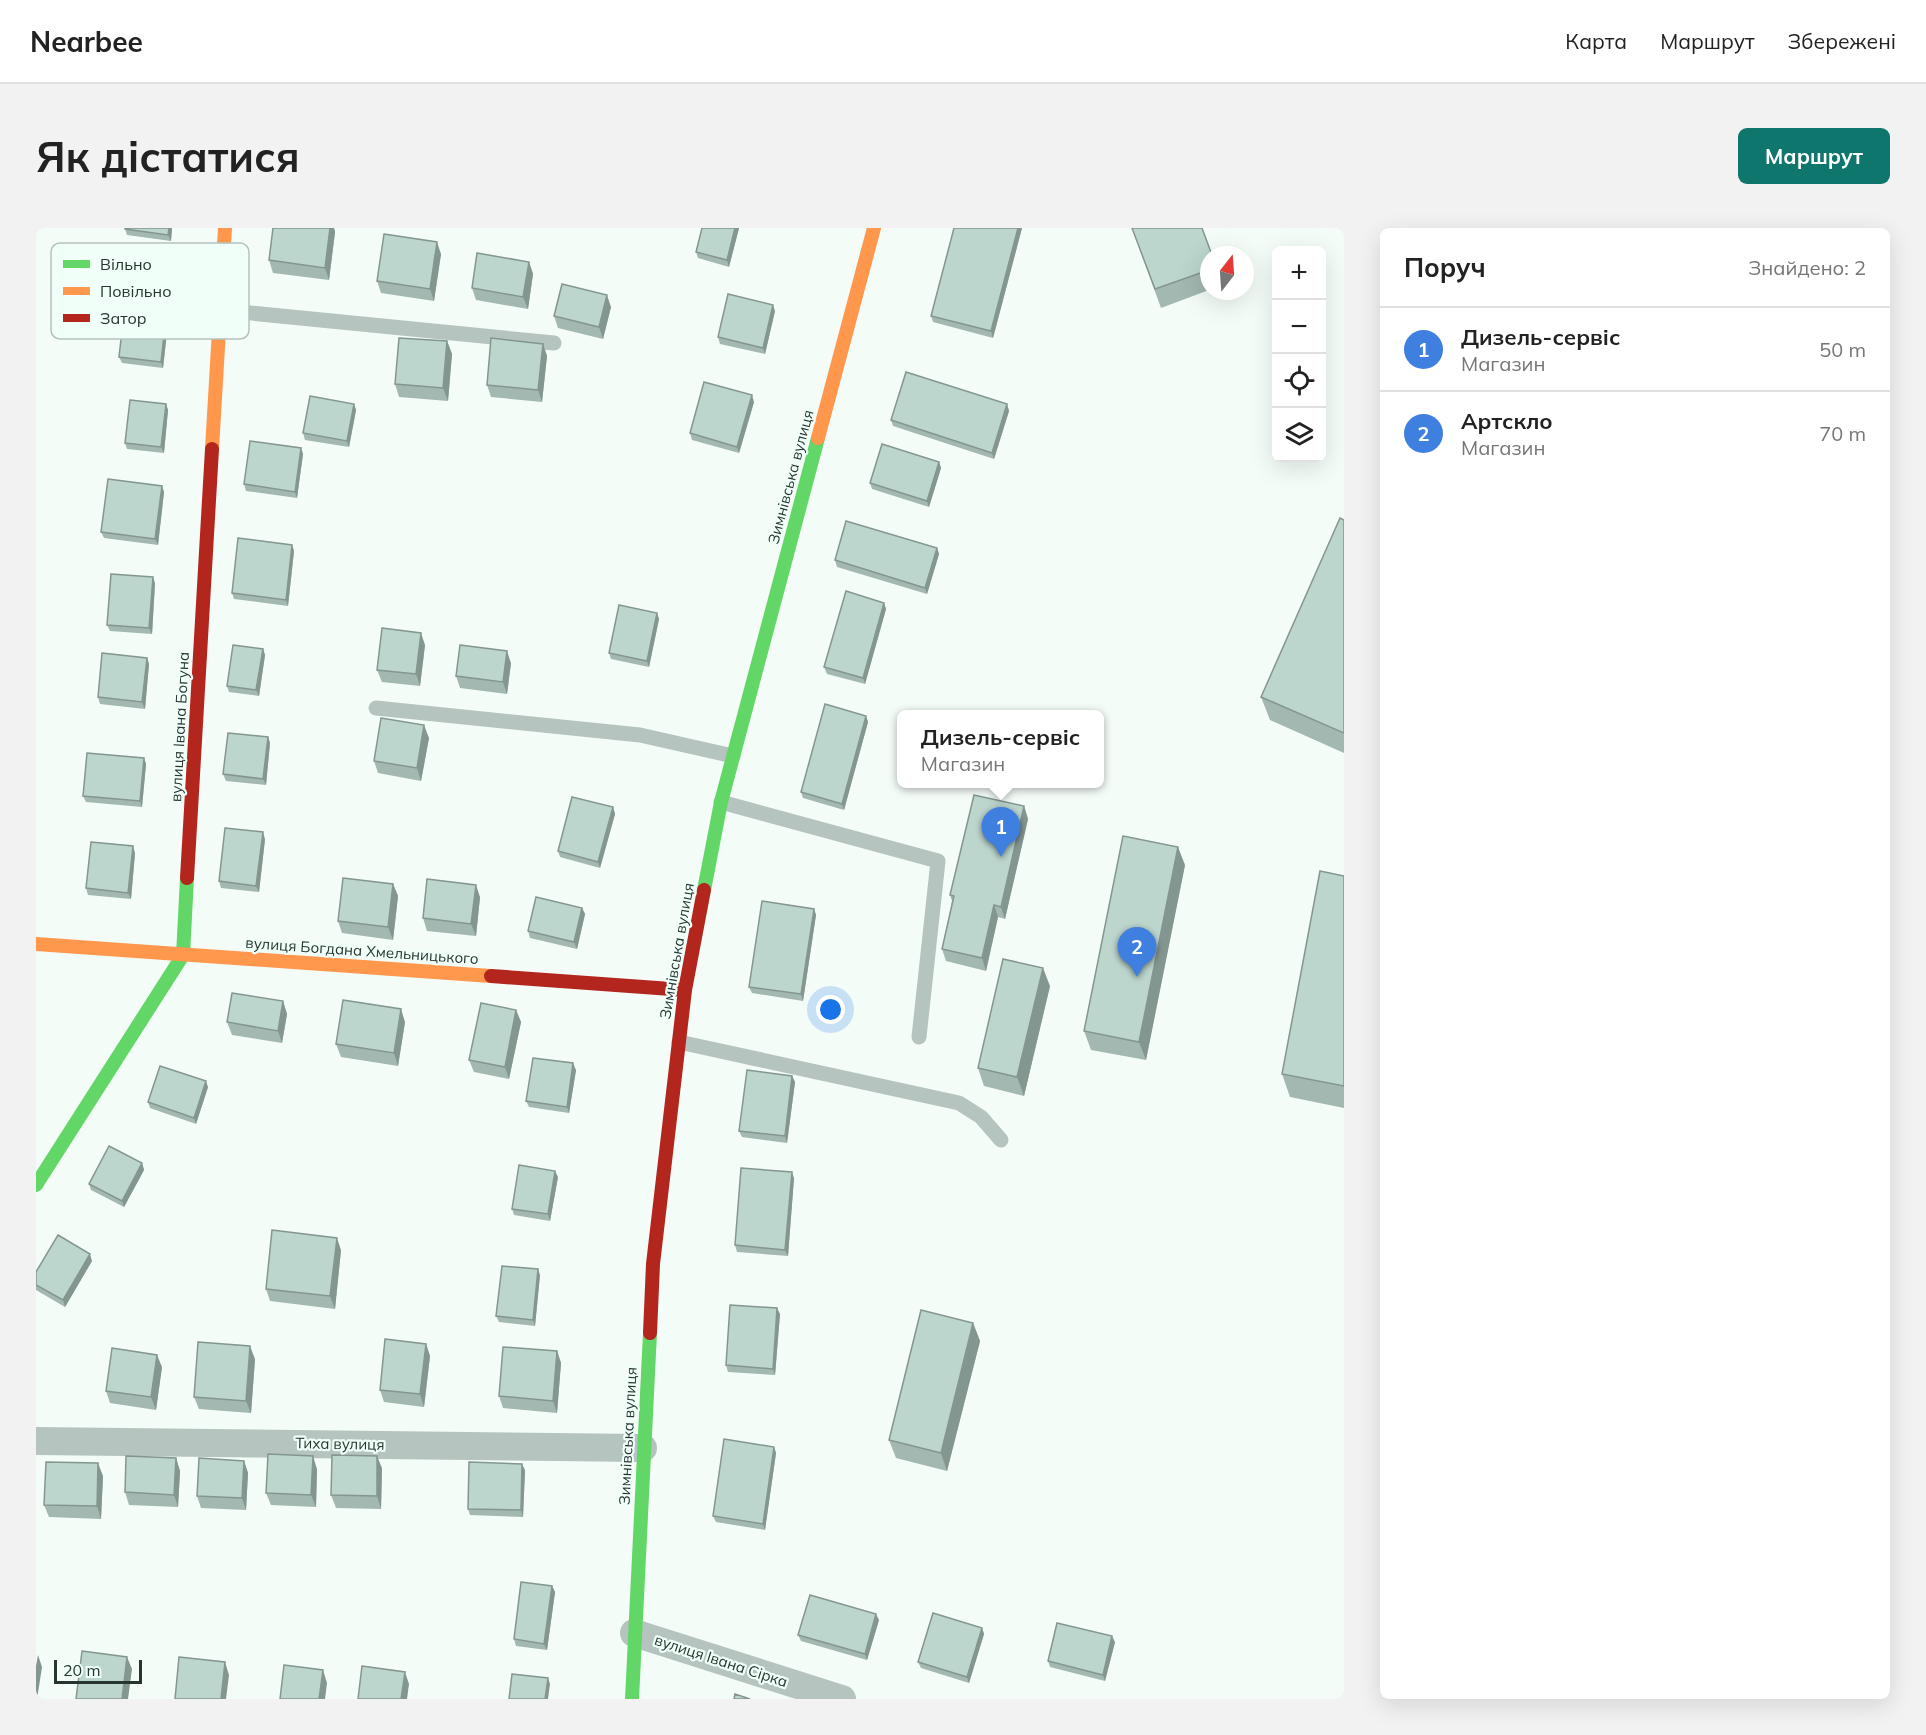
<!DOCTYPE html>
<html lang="uk">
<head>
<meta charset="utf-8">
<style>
  :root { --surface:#fff; --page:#f2f2f2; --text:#222; --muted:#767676; --line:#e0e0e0; --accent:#0f766e }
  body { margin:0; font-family:Mulish,sans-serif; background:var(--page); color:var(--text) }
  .controls { position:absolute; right:18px; top:18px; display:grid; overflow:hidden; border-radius:9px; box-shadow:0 6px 24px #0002 }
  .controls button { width:54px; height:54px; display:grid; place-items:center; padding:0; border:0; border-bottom:2px solid var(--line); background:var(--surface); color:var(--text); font:30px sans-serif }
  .compass { position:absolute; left:1164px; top:18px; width:54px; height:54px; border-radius:50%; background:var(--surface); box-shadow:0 6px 24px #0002; rotate:17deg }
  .scale { position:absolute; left:18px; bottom:15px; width:88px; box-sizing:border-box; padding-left:6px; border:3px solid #273530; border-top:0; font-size:16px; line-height:21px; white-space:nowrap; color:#273530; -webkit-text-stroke:4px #f1fff9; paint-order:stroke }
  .you { position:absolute; left:795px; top:782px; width:21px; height:21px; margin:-15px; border:4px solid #fff; border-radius:50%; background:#1a73e8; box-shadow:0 0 0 9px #1a73e833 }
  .badge { display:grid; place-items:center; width:39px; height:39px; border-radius:50%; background:var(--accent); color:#fff; font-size:20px; font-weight:700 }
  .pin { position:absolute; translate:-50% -50px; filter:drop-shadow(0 2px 3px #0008) }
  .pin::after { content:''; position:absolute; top:32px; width:21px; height:18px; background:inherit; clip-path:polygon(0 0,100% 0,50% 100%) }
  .popup { position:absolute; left:861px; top:482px; width:207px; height:78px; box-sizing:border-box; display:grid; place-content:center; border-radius:9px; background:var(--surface); filter:drop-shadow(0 2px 4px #0005); font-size:20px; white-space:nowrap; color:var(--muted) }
  .popup b { font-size:22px; color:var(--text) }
  .popup::after { content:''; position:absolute; left:50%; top:100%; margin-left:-12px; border:12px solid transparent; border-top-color:var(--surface) }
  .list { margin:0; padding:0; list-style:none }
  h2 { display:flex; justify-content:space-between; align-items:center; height:78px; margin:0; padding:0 24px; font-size:26px }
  h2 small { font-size:20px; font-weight:400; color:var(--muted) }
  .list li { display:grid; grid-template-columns:39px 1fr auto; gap:18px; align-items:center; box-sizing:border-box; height:84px; padding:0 24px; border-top:2px solid var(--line) }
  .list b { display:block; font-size:22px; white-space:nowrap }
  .list p { margin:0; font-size:20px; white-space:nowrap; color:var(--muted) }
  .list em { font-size:20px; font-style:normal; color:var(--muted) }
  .icon { flex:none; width:33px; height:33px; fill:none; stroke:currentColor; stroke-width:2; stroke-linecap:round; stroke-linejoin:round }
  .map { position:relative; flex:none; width:1308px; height:1471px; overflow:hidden; border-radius:9px }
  header { display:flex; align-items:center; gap:36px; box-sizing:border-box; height:84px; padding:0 30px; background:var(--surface); border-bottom:2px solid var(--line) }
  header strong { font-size:28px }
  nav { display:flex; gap:33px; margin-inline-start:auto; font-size:21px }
  .intro { display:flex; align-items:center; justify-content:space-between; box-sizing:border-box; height:144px; padding:0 36px }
  h1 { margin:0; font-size:42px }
  .button { padding:15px 27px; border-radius:9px; background:var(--accent); color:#fff; font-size:21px; font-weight:700 }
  main { display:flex; gap:36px; padding:0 36px }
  aside { flex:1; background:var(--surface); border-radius:9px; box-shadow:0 6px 24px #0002 }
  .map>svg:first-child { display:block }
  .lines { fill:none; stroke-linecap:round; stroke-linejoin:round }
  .lane { stroke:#b5c4be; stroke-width:15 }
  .street { stroke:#b5c4be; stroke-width:28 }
  .fast { stroke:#63d668; stroke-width:14 }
  .slow { stroke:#ff974d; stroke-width:14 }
  .jam { stroke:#b3261e; stroke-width:14 }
  .wall { fill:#a2b8b0 }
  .shaded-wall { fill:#849690 }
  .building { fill:#bcd6cd; stroke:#849690; stroke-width:1.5 }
  .labels { text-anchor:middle; stroke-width:4.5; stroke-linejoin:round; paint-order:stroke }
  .street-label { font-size:15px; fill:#273530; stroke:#f1fff9 }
  .key { fill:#f1fff9; stroke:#b4c2bd; stroke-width:1.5 }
  .key-label { font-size:16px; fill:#273530 }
</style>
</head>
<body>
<header>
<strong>Nearbee</strong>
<nav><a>Карта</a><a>Маршрут</a><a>Збережені</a></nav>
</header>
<div class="intro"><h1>Як дістатися</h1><a class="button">Маршрут</a></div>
<main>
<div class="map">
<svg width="1308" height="1471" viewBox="0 0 1308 1471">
  <rect width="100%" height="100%" fill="#f4fcf8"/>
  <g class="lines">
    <g class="lane">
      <polyline points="184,82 518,115"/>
      <polyline points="340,480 604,507 697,528"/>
      <polyline points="685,574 902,633 883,809"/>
      <polyline points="643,814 923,875 945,889 965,912"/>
    </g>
    <g class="street">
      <polyline points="0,1213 607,1220"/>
      <polyline points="598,1405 806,1471"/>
    </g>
    <g class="fast">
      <polyline points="668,662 685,574 782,210"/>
      <polyline points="0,957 147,727 151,650"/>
      <polyline points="596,1471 614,1105"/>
    </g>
    <g class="slow">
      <polyline points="782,210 838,0"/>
      <polyline points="176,221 189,0"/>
      <polyline points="0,716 455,748"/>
    </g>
    <g class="jam">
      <polyline points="151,650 176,221"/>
      <polyline points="455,748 649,762"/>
      <polyline points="614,1105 617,1036 649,762 668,662"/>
    </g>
  </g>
  <g class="wall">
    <polygon points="136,0 135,13 91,7 89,1"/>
    <polygon points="237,0 298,0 299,4 293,52 237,45 233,32"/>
    <polygon points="666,0 703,0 693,39 662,30 660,24"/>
    <polygon points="918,0 986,0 957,110 897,94 895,88"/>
    <polygon points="1096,0 1173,27 1173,62 1125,80"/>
    <polygon points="405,26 398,73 345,65 341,53"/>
    <polygon points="493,34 497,46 492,81 440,72 436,60"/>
    <polygon points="575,79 567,111 522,100 518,88"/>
    <polygon points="739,83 729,126 684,116 682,109"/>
    <polygon points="132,95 127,140 86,135 83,129"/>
    <polygon points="411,113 416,126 412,173 363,169 359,156"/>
    <polygon points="507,116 511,128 506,174 455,169 451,157"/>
    <polygon points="718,174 703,225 656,212 654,205"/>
    <polygon points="130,176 132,182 128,225 91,221 89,215"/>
    <polygon points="318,176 320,182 313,219 269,212 267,205"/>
    <polygon points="971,176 973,183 958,231 857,198 855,192"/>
    <polygon points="265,220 267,226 261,270 210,263 208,256"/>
    <polygon points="903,234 905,240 893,279 836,261 834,255"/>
    <polygon points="126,258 128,264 122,317 68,310 65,304"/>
    <polygon points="1308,292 1308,525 1234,492 1225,469"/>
    <polygon points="256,317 258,323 252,378 198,371 196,365"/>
    <polygon points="901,320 903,326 891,366 801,339 799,332"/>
    <polygon points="119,355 116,406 74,403 71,397"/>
    <polygon points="848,375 850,381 829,456 791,446 788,439"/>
    <polygon points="621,385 623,391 613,439 575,431 573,425"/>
    <polygon points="389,417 384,458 346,454 341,442"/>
    <polygon points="227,421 229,427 223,468 193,464 191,458"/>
    <polygon points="111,430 113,436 109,481 64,476 62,469"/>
    <polygon points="475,435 471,466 424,460 420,448"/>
    <polygon points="830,488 832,494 808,582 767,570 765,564"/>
    <polygon points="232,509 234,515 230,557 190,553 187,546"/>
    <polygon points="393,510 385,553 342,545 338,533"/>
    <polygon points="108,530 110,536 106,579 50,574 47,568"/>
    <polygon points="988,578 992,591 969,691 962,689 950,743 910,733 906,721 916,673 914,667"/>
    <polygon points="577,579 579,586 564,640 524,629 522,623"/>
    <polygon points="229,611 223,664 185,660 183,653"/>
    <polygon points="99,625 95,671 52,667 50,660"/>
    <polygon points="1149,637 1110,832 1055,822 1048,803"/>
    <polygon points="1308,648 1308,880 1254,869 1246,846"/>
    <polygon points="357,656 362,668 357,712 306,705 302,693"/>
    <polygon points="444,669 440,708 391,703 387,690"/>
    <polygon points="546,680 549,686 541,721 494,710 492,703"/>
    <polygon points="778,681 780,687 767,773 716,765 713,759"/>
    <polygon points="1014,758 988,868 948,858 942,840"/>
    <polygon points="247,773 251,786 246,815 196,807 191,794"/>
    <polygon points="480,782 485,794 473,851 438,844 433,832"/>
    <polygon points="369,794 362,838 305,829 300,816"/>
    <polygon points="540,842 533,885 493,879 490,873"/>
    <polygon points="756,848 759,854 751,915 706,909 703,903"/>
    <polygon points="172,859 160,896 114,880 112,874"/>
    <polygon points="106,935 108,942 88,979 55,962 53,956"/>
    <polygon points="522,949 514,993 478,987 476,981"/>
    <polygon points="758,950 752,1028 701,1024 699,1017"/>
    <polygon points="305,1022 299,1081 234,1073 230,1061"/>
    <polygon points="56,1033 29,1079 0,1062 0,1044"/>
    <polygon points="504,1047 499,1098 463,1094 460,1088"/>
    <polygon points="744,1086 739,1147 692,1144 690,1137"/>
    <polygon points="937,1095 944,1113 911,1243 860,1230 853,1212"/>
    <polygon points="390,1116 394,1128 388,1179 348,1174 344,1162"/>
    <polygon points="521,1123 525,1135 521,1185 467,1180 463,1168"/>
    <polygon points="219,1131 215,1185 163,1181 158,1169"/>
    <polygon points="126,1139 120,1182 74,1175 70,1163"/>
    <polygon points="738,1219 740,1225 729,1302 680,1294 677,1288"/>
    <polygon points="140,1230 144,1243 142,1279 93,1277 89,1264"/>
    <polygon points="208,1233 212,1245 210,1282 165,1280 161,1268"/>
    <polygon points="346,1240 345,1281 300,1280 295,1267"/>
    <polygon points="281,1241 280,1279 235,1277 230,1265"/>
    <polygon points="489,1242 487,1289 434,1287 432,1281"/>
    <polygon points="67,1248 65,1291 13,1289 8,1277"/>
    <polygon points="516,1358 519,1364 511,1422 480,1418 478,1411"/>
    <polygon points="843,1392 831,1432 765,1413 762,1407"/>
    <polygon points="946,1400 948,1406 933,1455 885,1440 882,1434"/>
    <polygon points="1079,1414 1069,1453 1014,1439 1012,1433"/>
  </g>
  <g class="shaded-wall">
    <polygon points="133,0 136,0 135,13 132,7"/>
    <polygon points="294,0 298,0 299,4 293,52 289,40"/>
    <polygon points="699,0 703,0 693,39 691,32"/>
    <polygon points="982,0 986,0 957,110 955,103"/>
    <polygon points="401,14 405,26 398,73 394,61"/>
    <polygon points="493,34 497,46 492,81 487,69"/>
    <polygon points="571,67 575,79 567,111 563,99"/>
    <polygon points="737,77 739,83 729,126 727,120"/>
    <polygon points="130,89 132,95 127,140 125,134"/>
    <polygon points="411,113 416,126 412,173 407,160"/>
    <polygon points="507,116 511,128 506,174 502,162"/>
    <polygon points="716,167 718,174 703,225 701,219"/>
    <polygon points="130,176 132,182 128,225 125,219"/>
    <polygon points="318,176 320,182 313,219 311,213"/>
    <polygon points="971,176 973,183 958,231 956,225"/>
    <polygon points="265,220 267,226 261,270 259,264"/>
    <polygon points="903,234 905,240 893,279 891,273"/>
    <polygon points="126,258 128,264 122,317 119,311"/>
    <polygon points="256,317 258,323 252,378 250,372"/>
    <polygon points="901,320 903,326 891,366 889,360"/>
    <polygon points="117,349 119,355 116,406 113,400"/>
    <polygon points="848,375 850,381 829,456 827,450"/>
    <polygon points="621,385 623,391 613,439 611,433"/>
    <polygon points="385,405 389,417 384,458 380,446"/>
    <polygon points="227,421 229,427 223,468 220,462"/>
    <polygon points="471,423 475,435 471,466 467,454"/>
    <polygon points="111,430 113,436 109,481 106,474"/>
    <polygon points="830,488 832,494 808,582 806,576"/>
    <polygon points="388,497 393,510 385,553 381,540"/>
    <polygon points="232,509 234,515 230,557 227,551"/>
    <polygon points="108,530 110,536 106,579 104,573"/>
    <polygon points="988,578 992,591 969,691 965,679"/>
    <polygon points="577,579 579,586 564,640 562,634"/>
    <polygon points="227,604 229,611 223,664 220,658"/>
    <polygon points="97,618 99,625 95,671 92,665"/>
    <polygon points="1142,619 1149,637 1110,832 1103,814"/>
    <polygon points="357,656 362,668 357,712 352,699"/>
    <polygon points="440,657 444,669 440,708 435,696"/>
    <polygon points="958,677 962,689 950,743 946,730"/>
    <polygon points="546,680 549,686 541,721 538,714"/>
    <polygon points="778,681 780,687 767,773 765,766"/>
    <polygon points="1007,740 1014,758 988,868 981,849"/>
    <polygon points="247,773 251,786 246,815 242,803"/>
    <polygon points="365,781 369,794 362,838 358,825"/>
    <polygon points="480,782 485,794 473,851 469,839"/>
    <polygon points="537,835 540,842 533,885 531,879"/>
    <polygon points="756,848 759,854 751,915 749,908"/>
    <polygon points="170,853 172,859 160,896 158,890"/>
    <polygon points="106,935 108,942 88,979 86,973"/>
    <polygon points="519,943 522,949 514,993 512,986"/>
    <polygon points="756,944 758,950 752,1028 749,1022"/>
    <polygon points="301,1010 305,1022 299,1081 294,1068"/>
    <polygon points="54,1026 56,1033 29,1079 27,1072"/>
    <polygon points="502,1041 504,1047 499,1098 497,1092"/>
    <polygon points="741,1080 744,1086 739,1147 737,1141"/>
    <polygon points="937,1095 944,1113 911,1243 905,1225"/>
    <polygon points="390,1116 394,1128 388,1179 384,1166"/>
    <polygon points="214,1118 219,1131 215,1185 210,1173"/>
    <polygon points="521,1123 525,1135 521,1185 517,1173"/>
    <polygon points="121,1127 126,1139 120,1182 115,1169"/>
    <polygon points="738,1219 740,1225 729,1302 727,1296"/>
    <polygon points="277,1228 281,1241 280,1279 275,1267"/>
    <polygon points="341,1228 346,1240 345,1281 341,1268"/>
    <polygon points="140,1230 144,1243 142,1279 138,1267"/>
    <polygon points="208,1233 212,1245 210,1282 206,1270"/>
    <polygon points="62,1235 67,1248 65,1291 61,1278"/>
    <polygon points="486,1236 489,1242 487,1289 485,1282"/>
    <polygon points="516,1358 519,1364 511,1422 508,1416"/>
    <polygon points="840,1386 843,1392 831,1432 829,1426"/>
    <polygon points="946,1400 948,1406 933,1455 931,1449"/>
    <polygon points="1076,1408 1079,1414 1069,1453 1067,1447"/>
    <polygon points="2,1427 6,1439 1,1471 0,1471 0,1438"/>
    <polygon points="91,1429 96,1441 92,1471 86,1471"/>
    <polygon points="189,1434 193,1447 190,1471 185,1471"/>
    <polygon points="287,1442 291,1455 289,1471 283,1471"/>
    <polygon points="369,1444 373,1456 371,1471 365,1471"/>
    <polygon points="512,1450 514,1456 512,1471 509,1471"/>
  </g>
  <g class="building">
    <polygon points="89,0 133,0 132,7 89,1"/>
    <polygon points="237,0 294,0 289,40 233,32"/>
    <polygon points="666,0 699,0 691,32 660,24"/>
    <polygon points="918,0 982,0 955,103 895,88"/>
    <polygon points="1096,0 1166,0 1176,27 1173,27 1173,42 1119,61"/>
    <polygon points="348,6 401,14 394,61 341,53"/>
    <polygon points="441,25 493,34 487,69 436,60"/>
    <polygon points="526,56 571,67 563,99 518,88"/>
    <polygon points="692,66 737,77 727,120 682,109"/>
    <polygon points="88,84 130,89 125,134 83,129"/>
    <polygon points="363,110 411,113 407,160 359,156"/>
    <polygon points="455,110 507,116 502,162 451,157"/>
    <polygon points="870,144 971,176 956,225 855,192"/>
    <polygon points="668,154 716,167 701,219 654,205"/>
    <polygon points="274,168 318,176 311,213 267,205"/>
    <polygon points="94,172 130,176 125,219 89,215"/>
    <polygon points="214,213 265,220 259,264 208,256"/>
    <polygon points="846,216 903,234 891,273 834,255"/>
    <polygon points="72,251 126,258 119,311 65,304"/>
    <polygon points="1304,290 1308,292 1308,505 1225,469"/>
    <polygon points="810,293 901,320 889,360 799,332"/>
    <polygon points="202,310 256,317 250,372 196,365"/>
    <polygon points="75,346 117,349 113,400 71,397"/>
    <polygon points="810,363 848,375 827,450 788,439"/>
    <polygon points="583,377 621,385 611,433 573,425"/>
    <polygon points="346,400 385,405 380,446 341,442"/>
    <polygon points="197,417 227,421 220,462 191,458"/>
    <polygon points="424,417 471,423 467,454 420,448"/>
    <polygon points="66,425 111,430 106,474 62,469"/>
    <polygon points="789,476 830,488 806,576 765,564"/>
    <polygon points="345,490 388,497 381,540 338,533"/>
    <polygon points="192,505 232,509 227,551 187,546"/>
    <polygon points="51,525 108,530 104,573 47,568"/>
    <polygon points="938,567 988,578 965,679 958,677 946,730 906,721 918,668 914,667"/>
    <polygon points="536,569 577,579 562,634 522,623"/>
    <polygon points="189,600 227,604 220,658 183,653"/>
    <polygon points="1087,608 1142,619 1103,814 1048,803"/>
    <polygon points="55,614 97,618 92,665 50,660"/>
    <polygon points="1284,643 1308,648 1308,858 1246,846"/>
    <polygon points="307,650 357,656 352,699 302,693"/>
    <polygon points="391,651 440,657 435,696 387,690"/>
    <polygon points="500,669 546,680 538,714 492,703"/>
    <polygon points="726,673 778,681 765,766 713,759"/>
    <polygon points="967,731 1007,740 981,849 942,840"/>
    <polygon points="196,765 247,773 242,803 191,794"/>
    <polygon points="307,772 365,781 358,825 300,816"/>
    <polygon points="445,775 480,782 469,839 433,832"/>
    <polygon points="497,830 537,835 531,879 490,873"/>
    <polygon points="124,838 170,853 158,890 112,874"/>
    <polygon points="711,842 756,848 749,908 703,903"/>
    <polygon points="73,918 106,935 86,973 53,956"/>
    <polygon points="483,937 519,943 512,986 476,981"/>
    <polygon points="705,940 756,944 749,1022 699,1017"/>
    <polygon points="236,1002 301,1010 294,1068 230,1061"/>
    <polygon points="22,1007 54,1026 27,1072 0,1057 0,1044"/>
    <polygon points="466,1038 502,1041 497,1092 460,1088"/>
    <polygon points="694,1077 741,1080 737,1141 690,1137"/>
    <polygon points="885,1082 937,1095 905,1225 853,1212"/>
    <polygon points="349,1111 390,1116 384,1166 344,1162"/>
    <polygon points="162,1114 214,1118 210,1173 158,1169"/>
    <polygon points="467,1119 521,1123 517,1173 463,1168"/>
    <polygon points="76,1120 121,1127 115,1169 70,1163"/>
    <polygon points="688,1211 738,1219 727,1296 677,1288"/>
    <polygon points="232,1226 277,1228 275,1267 230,1265"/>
    <polygon points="296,1227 341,1228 341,1268 295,1267"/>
    <polygon points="90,1228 140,1230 138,1267 89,1264"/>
    <polygon points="163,1230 208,1233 206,1270 161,1268"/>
    <polygon points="10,1234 62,1235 61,1278 8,1277"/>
    <polygon points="433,1234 486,1236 485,1282 432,1281"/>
    <polygon points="485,1354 516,1358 508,1416 478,1411"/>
    <polygon points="774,1367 840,1386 829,1426 762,1407"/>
    <polygon points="897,1385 946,1400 931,1449 882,1434"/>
    <polygon points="1021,1395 1076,1408 1067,1447 1012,1433"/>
    <polygon points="46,1423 91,1429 86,1471 40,1471"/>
    <polygon points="143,1429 189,1434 185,1471 139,1471"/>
    <polygon points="248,1437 287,1442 283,1471 244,1471"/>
    <polygon points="326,1438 369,1444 365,1471 322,1471"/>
    <polygon points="476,1446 512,1450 509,1471 473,1471"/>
    <polygon points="699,1466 714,1471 698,1471"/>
  </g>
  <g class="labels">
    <g class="street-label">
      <text transform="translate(755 249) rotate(-75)" y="5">Зимнівська вулиця</text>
      <text transform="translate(144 499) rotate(-87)" y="5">вулиця Івана Богуна</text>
      <text transform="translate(326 723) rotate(4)" y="5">вулиця Богдана Хмельницького</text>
      <text transform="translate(641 723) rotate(-80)" y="5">Зимнівська вулиця</text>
      <text transform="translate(592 1208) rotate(-87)" y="5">Зимнівська вулиця</text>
      <text transform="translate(304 1216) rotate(1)" y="5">Тиха вулиця</text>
      <text transform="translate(685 1433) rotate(18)" y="5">вулиця Івана Сірка</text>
    </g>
  </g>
  <rect x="15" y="15" width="198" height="96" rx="9" class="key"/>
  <rect x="27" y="32" width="27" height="8" fill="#63d668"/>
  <rect x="27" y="59" width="27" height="8" fill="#ff974d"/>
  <rect x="27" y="86" width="27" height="8" fill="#b3261e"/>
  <g class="key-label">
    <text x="64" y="42">Вільно</text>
    <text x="64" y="69">Повільно</text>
    <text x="64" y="96">Затор</text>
  </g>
</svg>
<div class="controls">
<button>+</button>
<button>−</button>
<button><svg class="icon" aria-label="locate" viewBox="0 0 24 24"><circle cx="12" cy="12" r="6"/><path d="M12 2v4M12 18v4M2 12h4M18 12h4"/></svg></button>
<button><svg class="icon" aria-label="layers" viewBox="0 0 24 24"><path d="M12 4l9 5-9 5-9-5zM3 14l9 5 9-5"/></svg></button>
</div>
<svg class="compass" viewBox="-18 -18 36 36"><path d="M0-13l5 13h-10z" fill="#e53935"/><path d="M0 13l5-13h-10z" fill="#767676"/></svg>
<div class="scale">20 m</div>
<div class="you"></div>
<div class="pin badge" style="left:965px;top:629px;background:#3f7fe0">1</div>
<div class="popup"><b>Дизель-сервіс</b>Магазин</div>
<div class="pin badge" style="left:1101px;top:749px;background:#3f7fe0">2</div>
</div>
<aside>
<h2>Поруч<small>Знайдено: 2</small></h2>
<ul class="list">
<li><span class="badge" style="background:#3f7fe0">1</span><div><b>Дизель-сервіс</b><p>Магазин</p></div><em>50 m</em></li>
<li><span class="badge" style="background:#3f7fe0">2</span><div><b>Артскло</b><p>Магазин</p></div><em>70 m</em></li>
</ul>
</aside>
</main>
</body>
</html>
